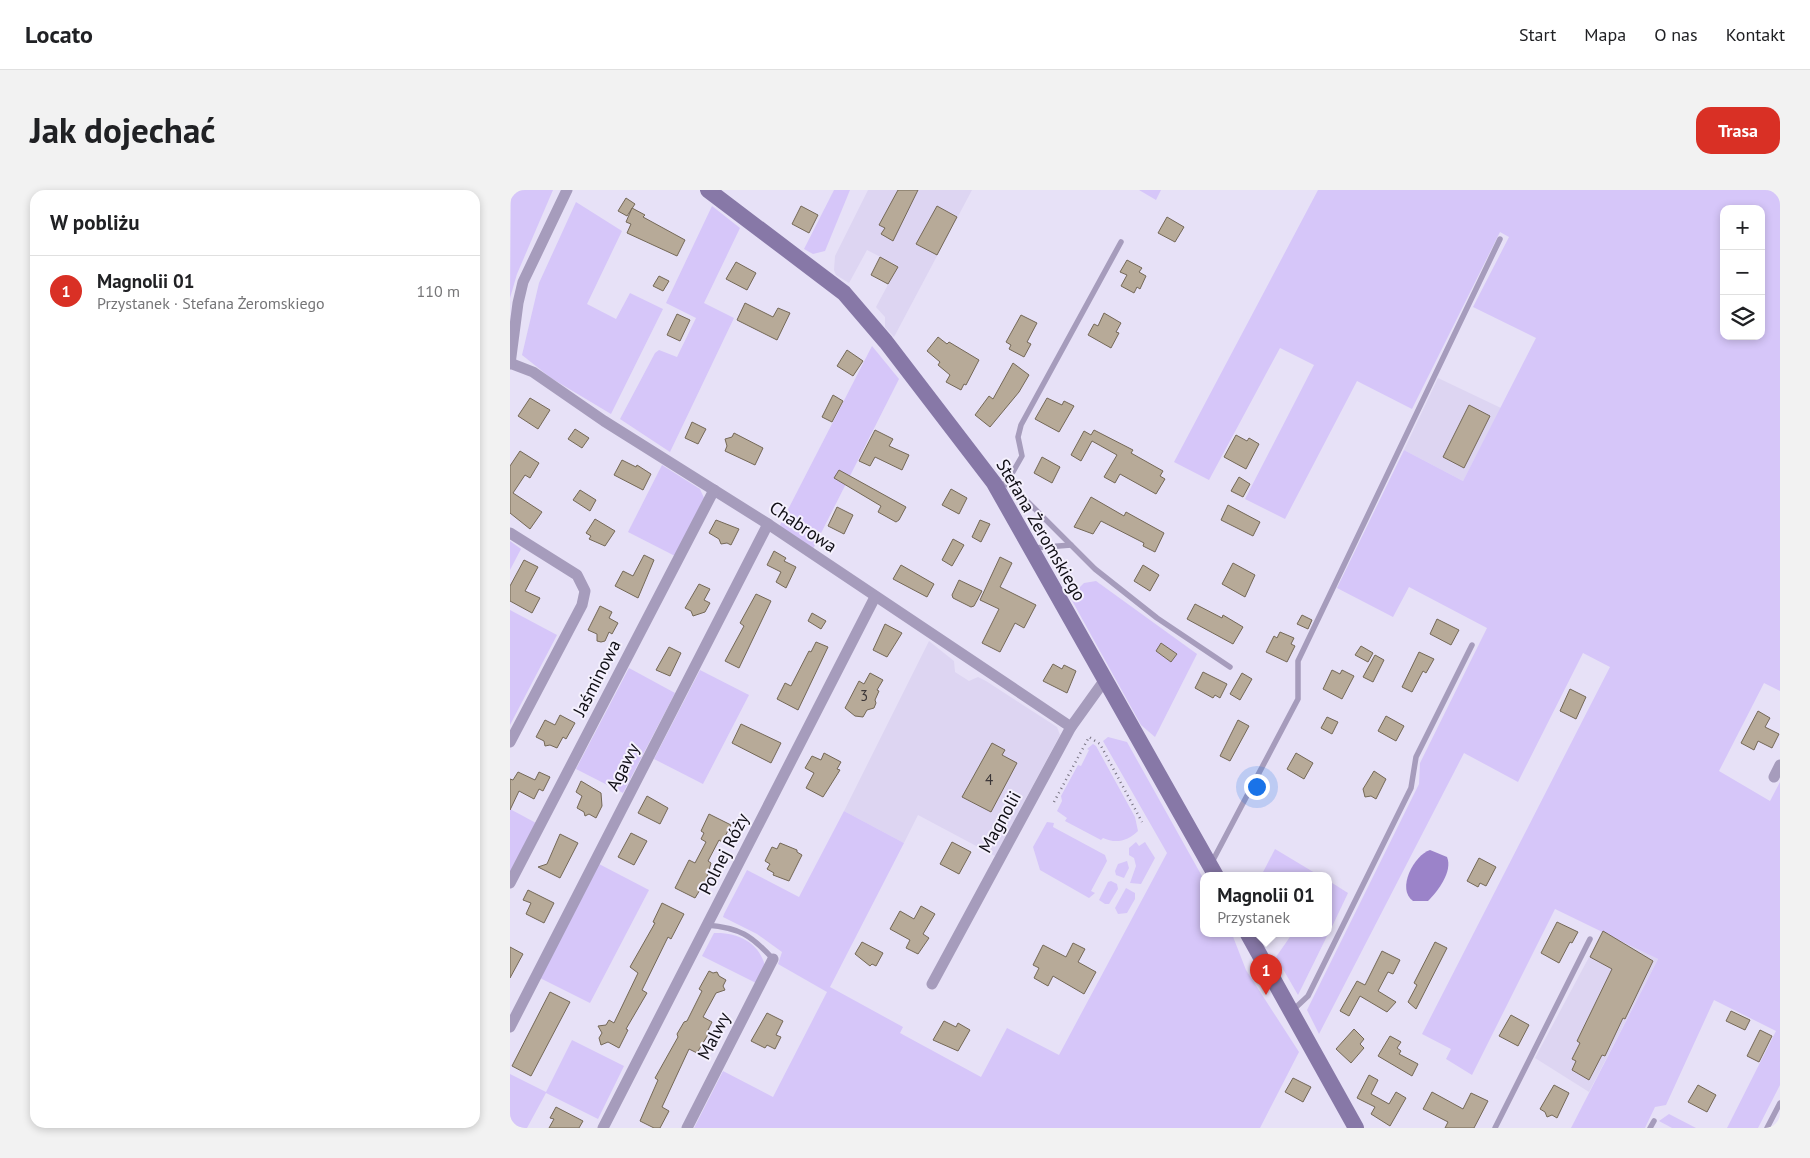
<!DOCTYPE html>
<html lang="pl">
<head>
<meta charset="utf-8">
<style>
  :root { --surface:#fff; --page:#f2f2f2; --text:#202124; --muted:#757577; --line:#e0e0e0; --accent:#d93025 }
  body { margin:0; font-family:"PT Sans",sans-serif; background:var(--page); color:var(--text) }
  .controls { position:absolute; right:15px; top:15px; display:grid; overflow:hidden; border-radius:10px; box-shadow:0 2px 8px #0003 }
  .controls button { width:45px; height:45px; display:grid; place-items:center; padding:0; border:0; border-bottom:1px solid var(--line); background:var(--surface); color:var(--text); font:25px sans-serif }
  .you { position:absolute; left:746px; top:596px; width:18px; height:18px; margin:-12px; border:4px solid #fff; border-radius:50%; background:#1a73e8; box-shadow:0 0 0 8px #1a73e833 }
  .badge { display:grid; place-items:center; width:32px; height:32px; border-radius:50%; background:var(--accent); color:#fff; font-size:16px; font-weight:700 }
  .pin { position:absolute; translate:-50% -41px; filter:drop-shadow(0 1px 2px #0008) }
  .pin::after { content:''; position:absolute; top:26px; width:18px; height:15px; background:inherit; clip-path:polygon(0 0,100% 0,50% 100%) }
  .popup { position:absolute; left:690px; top:682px; width:132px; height:65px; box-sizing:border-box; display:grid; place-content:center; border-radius:10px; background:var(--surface); filter:drop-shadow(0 1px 4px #0005); font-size:16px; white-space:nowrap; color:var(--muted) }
  .popup b { font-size:19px; color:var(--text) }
  .popup::after { content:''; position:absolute; left:50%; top:100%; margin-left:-10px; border:10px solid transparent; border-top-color:var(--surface) }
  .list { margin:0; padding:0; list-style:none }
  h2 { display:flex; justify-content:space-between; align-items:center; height:65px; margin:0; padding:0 20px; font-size:21px }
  h2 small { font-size:16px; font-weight:400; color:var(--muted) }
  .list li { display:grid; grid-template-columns:32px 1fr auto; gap:15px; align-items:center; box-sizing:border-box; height:70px; padding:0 20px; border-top:1px solid var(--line) }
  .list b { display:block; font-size:19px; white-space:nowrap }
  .list p { margin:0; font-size:16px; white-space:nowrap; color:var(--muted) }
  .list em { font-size:16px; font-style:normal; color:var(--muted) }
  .icon { flex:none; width:28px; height:28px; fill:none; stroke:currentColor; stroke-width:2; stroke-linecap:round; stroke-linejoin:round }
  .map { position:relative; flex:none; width:1270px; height:938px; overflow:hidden; border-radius:15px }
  header { display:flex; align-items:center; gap:30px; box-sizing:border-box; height:70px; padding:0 25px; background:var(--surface); border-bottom:1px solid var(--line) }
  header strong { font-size:24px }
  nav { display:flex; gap:28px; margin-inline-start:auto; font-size:18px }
  .intro { display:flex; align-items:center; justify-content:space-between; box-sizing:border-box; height:120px; padding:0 30px }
  h1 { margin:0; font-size:35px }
  .button { padding:12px 22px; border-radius:15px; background:var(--accent); color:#fff; font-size:18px; font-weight:700 }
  main { display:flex; gap:30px; padding:0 30px }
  aside { flex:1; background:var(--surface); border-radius:15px; box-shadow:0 2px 8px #0003 }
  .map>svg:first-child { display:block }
  .built { fill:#ddd5f2 }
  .green { fill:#d6c6f9; fill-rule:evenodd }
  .water { fill:#9b83c9 }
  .building { fill:#b7aa98; stroke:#746857 }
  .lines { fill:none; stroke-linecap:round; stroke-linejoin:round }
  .path { stroke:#777381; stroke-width:2.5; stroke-dasharray:1 4; stroke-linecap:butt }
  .lane { stroke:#a69cbc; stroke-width:5.5 }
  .street { stroke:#a69cbc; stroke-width:11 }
  .secondary { stroke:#8778a7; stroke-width:16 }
  .labels { text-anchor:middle; stroke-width:4; stroke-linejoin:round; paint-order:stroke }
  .number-label { font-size:15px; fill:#3a3536 }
  .street-label { font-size:18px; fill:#100e15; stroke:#f4f0fd }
</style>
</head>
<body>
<header>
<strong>Locato</strong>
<nav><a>Start</a><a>Mapa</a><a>O nas</a><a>Kontakt</a></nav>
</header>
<div class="intro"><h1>Jak dojechać</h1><a class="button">Trasa</a></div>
<main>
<aside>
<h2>W pobliżu<small></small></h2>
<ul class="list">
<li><span class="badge">1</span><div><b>Magnolii 01</b><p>Przystanek · Stefana Żeromskiego</p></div><em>110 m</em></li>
</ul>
</aside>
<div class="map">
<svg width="1270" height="938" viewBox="0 0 1270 938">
  <rect width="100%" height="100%" fill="#e7e1f7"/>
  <g class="built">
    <polygon points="358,0 462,0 384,147 375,137 375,127 366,117 388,76 357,60 339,93 326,85 324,80 325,66"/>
    <polygon points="928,188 991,218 953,291 894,260"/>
    <polygon points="419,451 444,471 445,482 459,491 468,487 476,491 547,537 550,545 485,666 408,625 394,653 334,621"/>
    <polygon points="1093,741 1148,769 1079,902 1025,868"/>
  </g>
  <g class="green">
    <polygon points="1,0 43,0 7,84 0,108"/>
    <polygon points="324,0 340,0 315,61 303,64 294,59"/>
    <polygon points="629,0 651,0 646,10"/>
    <path d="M808,0h462v501l-16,-8 -45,88 51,30 10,-19v303l-22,43h-31l49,-97 -62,-31 -48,105 -11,2 -10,21h-74l87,-169 -103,-50 -83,166 -26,-16 5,-10 -29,-15 188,-367 -27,-14 -65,129 -54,-29 -145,281 -12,-24 112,-226 1,-21 67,-135 -78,-41 -16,30 -56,-29 67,-138 59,31 73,-143 -63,-31 36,-70 -9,-5 -88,177 -55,-28 -72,138 -40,-20 69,-134 -34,-17 -71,132 -35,-18zM1214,19h37v127h-37z"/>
    <polygon points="66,12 112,41 77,114 106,129 120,103 153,119 101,224 41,188 12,165 29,93"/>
    <polygon points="202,16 230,38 194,113 224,128 160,262 110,229 145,163 149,160 167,167 186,128 156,113"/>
    <polygon points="362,156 389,189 303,359 269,337"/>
    <polygon points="152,275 190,299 194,308 165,366 118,342"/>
    <polygon points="0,351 11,359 0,380"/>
    <polygon points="586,391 687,464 645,547 631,535 560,407 574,393"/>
    <polygon points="0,420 47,445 0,535"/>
    <polygon points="119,478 165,503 113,603 66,579"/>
    <polygon points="190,480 239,505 193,594 144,569"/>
    <polygon points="598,547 617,552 693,688 694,744 722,744 736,780 789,862 750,938 184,938 213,881 263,907 317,802 268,774 272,762 247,744 213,727 214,724 237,680 289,707 334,621 394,653 320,797 393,837 390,843 471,887 497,838 549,865 657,663 593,551"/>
    <path d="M583,554l3,2 39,71 3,14c-10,10 -22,13 -35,7l-2,2 -36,-19 2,-3 -10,-7 5,-10 -1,-5 17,-31 3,1 8,-16 -2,-1z"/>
    <polygon points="0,619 26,633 0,683"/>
    <polygon points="537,632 544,633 543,637 595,665 597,671 581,701 585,703 579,708 530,680 523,657"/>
    <polygon points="626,652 629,656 635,652 645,668 631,694 620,693 626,676 624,668 619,665 619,658"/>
    <polygon points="765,659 810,686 751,686"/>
    <polygon points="617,671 619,678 614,688 606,685 605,681 608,674"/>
    <polygon points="89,674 139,700 80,813 30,788"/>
    <polygon points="601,691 607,694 608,699 599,714 595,714 589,710 598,692"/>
    <polygon points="819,691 838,703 819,743"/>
    <polygon points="616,698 625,703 625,709 617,723 608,724 605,718"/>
    <path d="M204,743c23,-1 45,9 51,33l-9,17 -54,-27z"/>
    <polygon points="782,744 818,744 788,805 766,767"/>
    <polygon points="62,850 114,876 88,929 36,903 17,938 0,938 0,884 36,902"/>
    <polygon points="1159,924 1186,938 1162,938 1149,931"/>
  </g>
  <path class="water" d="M920,660l17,7c6,14 -9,34 -19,44h-15c-17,-12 1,-46 17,-51z"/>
  <g class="building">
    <polygon points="388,0 408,0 383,51 371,44 375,38 369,35"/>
    <polygon points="116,8 125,14 117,26 108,21"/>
    <polygon points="291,16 308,25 299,43 282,34"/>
    <polygon points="427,16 447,27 427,65 406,54"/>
    <polygon points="122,18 135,25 133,27 175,50 167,66 117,43 121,34 116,32"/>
    <polygon points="657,27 674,37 665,52 648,43"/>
    <polygon points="370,67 388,77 378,94 361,85"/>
    <polygon points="617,70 632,78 629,82 636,86 630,99 627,97 624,103 611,96 617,85 610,82"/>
    <polygon points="226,72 246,83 237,100 216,89"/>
    <polygon points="149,86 159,91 153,101 143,96"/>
    <polygon points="235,113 263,127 268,118 280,123 267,150 227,130"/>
    <polygon points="594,123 611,133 606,142 609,143 601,158 578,145 584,134 588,136"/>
    <polygon points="167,124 180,130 170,151 157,145"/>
    <polygon points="511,125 527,133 517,152 521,154 514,167 499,159 501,155 496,152"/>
    <polygon points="428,147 437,154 439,152 469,170 456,195 454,194 451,200 436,192 440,185 428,175 430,172 417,161"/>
    <polygon points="337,160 353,171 343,186 327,176"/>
    <polygon points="503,173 519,185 509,202 480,237 465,225 479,206 483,209"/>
    <polygon points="323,205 333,211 322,232 312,227"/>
    <polygon points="20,208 40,220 28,239 8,226"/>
    <polygon points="537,208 552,215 554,211 564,216 549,242 525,229"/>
    <polygon points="959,215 980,226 954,278 933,267"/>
    <polygon points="182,232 196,239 188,254 175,248"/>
    <polygon points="65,239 79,248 72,258 58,249"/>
    <polygon points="365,240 383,249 379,256 399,265 392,280 365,267 360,276 349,271"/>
    <polygon points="584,240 623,260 621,263 653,281 650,286 655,289 646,304 610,284 605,293 594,287 607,265 582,251 571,271 561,265 574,241 581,245"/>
    <polygon points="224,243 253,258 245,275 215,261 217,256 215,249 222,247"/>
    <polygon points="726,245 737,251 739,248 749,254 736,279 714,267"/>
    <polygon points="10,261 29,273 20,288 15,285 3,303 32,322 20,339 0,323 0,276"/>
    <polygon points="532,267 550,277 542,293 524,283"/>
    <polygon points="112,270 126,277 127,275 141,284 133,300 104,285"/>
    <polygon points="329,280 396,317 389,330 386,332 368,322 371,316 324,288"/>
    <polygon points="729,287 740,294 733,307 721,301"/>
    <polygon points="441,299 457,308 449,324 432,315"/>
    <polygon points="70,300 86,310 80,321 63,310"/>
    <polygon points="581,307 614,326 616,322 654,343 645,362 633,356 634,353 591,331 583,344 564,337"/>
    <polygon points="718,315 750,332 743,346 711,330"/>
    <polygon points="327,317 343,325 334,344 318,336"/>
    <polygon points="85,329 105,341 95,356 79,349 81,346 76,343"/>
    <polygon points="206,330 229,339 221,355 217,353 211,354 209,349 199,343"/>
    <polygon points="470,330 480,334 471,352 462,347"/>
    <polygon points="443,349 454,355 442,376 432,370"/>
    <polygon points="264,361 276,368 274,371 286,377 276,398 266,392 271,382 257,375"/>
    <polygon points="134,365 144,370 128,408 105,396 113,381 123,386"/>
    <polygon points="490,367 502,373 490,397 526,415 514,438 505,433 490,462 472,453 489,419 470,410"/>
    <polygon points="14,370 28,377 15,401 30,408 22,423 0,411 0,396"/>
    <polygon points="723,373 745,385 735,407 712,394"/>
    <polygon points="391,375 424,394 417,407 383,389"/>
    <polygon points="633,375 649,385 640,401 624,391"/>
    <polygon points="449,390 472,401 464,416 461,417 443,408 442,405"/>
    <polygon points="189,394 200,399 194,410 200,413 195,422 183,426 181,421 175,418"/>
    <polygon points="246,404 261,411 229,478 215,471 234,436 230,433"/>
    <polygon points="685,414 712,428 713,425 733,437 723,454 677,429"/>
    <polygon points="90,416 102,422 99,428 108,433 102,444 99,442 95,451 91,452 87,451 87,444 78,440"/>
    <polygon points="302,423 316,431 311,439 298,431"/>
    <polygon points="792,425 802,430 798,439 787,434"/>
    <polygon points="927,429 949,440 941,455 920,444"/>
    <polygon points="375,434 392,443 377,467 363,460"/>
    <polygon points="770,442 784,448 781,454 785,456 777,472 756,462 764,446 767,448"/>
    <polygon points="306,452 318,457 288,520 267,509 275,493 281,496 299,461 301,462"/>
    <polygon points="651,453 667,464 661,472 646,461"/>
    <polygon points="851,456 863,463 858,472 845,465"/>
    <polygon points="159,457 171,463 160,486 146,480"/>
    <polygon points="909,462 924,469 916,483 913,481 902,502 892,497"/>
    <polygon points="865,465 874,470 863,492 853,487"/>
    <polygon points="543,474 552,479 554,475 566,481 557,503 533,491"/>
    <polygon points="822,480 830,484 832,480 844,486 832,509 813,499"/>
    <polygon points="693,482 717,494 710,508 705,505 703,508 685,498"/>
    <polygon points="360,483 373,490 367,500 369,501 365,510 366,513 364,518 357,520 353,527 345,526 335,518 349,491 354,494"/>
    <polygon points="732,483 742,489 730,510 720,504"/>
    <polygon points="1060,499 1076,507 1066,529 1050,521"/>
    <polygon points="1248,521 1260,528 1255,537 1269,544 1262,558 1248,551 1244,560 1231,553"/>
    <polygon points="50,525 65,533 56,549 53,547 47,558 40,555 35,556 34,551 26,547 35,530 45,535"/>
    <polygon points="876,526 894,536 886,551 868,541"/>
    <polygon points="817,527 828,532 822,544 811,538"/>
    <polygon points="728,530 739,536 720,571 710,566"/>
    <polygon points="231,534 271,553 261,573 222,553"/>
    <polygon points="482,553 495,560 492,565 507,573 481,622 452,607"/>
    <polygon points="314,563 331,572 327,579 330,580 313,607 296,598 304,583 295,578 302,566 311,570"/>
    <polygon points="786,563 803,573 794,589 777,579"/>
    <polygon points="864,581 876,589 866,609 861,606 855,607 853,599"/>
    <polygon points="8,582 25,590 29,582 40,587 33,601 29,599 24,609 9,601 0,620 0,589 3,590"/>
    <polygon points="71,591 91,603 92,616 86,628 79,624 75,626 74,622 67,618 72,606 66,602"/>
    <polygon points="137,606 158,618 150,634 128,623"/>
    <polygon points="199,624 221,635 212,652 209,650 198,671 201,673 196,690 185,708 165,698 179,670 185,673 196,652 191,649 194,643 191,641"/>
    <polygon points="121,643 137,651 124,675 108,667"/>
    <polygon points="50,644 68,653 50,688 28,677 37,674"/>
    <polygon points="442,652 461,662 449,684 430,674"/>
    <polygon points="270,653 287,660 287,662 292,665 279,691 263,685 264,683 257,679 260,674 255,671 262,657 267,659"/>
    <polygon points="969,668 986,677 976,696 970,693 968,697 957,691"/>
    <polygon points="18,700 44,713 34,733 16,724 21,713 13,710"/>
    <polygon points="152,713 174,724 161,749 158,747 132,800 137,803 116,839 118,840 109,858 98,852 91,855 89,848 92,843 88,836 96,835 99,830 104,833 128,783 120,777 145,733 143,732"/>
    <polygon points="411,716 425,724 413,744 419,748 408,764 396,758 400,750 380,739 390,721 404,729"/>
    <polygon points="1047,732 1068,742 1062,753 1060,752 1049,773 1031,763"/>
    <polygon points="1093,741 1143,771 1115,829 1113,828 1095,866 1092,865 1079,890 1062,880 1066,871 1062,869 1070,853 1067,851 1102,779 1080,767"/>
    <polygon points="352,752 373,763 366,776 362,774 360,776 345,764"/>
    <polygon points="925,752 937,758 906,819 898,812 907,795 904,793"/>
    <polygon points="563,753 575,759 568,772 586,782 574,804 543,786 538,796 524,788 529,778 523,775 533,755 556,767"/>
    <polygon points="0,757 13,764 0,788"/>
    <polygon points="872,761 890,770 883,784 878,782 868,801 886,812 877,822 850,806 839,826 830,821 847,791 855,795"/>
    <polygon points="199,781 203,783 207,782 209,786 216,790 213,796 215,800 206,803 193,827 202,832 198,840 199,843 187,863 179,859 152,917 159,921 150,938 144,938 130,931 148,890 145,888 168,847 167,844 174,832 177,831 192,801 189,799"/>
    <polygon points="40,802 60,812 21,886 2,876"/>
    <polygon points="1221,821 1240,830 1235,840 1216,831"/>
    <polygon points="257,823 273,831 266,845 271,847 265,859 257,855 255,858 241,851"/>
    <polygon points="1001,825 1019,835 1008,856 989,846"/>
    <polygon points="434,831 446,837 448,833 460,840 448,861 423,850"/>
    <polygon points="844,839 854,849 850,854 854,858 841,873 826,859"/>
    <polygon points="1250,840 1262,846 1249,872 1237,866"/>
    <polygon points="880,846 891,852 887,858 891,861 889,864 908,874 902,886 868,866"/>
    <polygon points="859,885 868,890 861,904 879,914 886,902 896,908 880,936 861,924 865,917 847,908"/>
    <polygon points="783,888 801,897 793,912 775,902"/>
    <polygon points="1044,895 1059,903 1047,928 1042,925 1037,927 1035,922 1030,919"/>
    <polygon points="1188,895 1206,905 1197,922 1178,912"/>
    <polygon points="922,902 953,919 961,903 978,911 964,938 935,938 938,932 913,919"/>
    <polygon points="46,917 73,931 69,938 39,938 44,929 40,928"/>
  </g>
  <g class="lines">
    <polyline class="path" points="544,612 579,547 590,554 632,632"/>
    <g class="lane">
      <polyline points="488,294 496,294 508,302 585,379 647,428 720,477"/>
      <polyline points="496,294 512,266 508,247 511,235 611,52"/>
      <polyline points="524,358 561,355"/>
      <polyline points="702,672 788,509 788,471 990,49"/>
      <path d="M197,735c33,3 44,10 66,34"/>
      <polyline points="782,821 798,806 901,598 906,567 962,455"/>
      <polyline points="985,938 1080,749"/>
      <polyline points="1140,938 1144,931"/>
      <polyline points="1257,938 1270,913"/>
    </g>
    <g class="street">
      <polyline points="0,173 23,182 94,231 258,334 561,537"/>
      <polyline points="0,174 8,113 13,92 57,0"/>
      <polyline points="0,343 67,385 75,401 72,415 0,552"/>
      <polyline points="1264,587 1270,575"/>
      <polyline points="0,693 204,300"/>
      <polyline points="422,794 561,537 594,491"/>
      <polyline points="0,837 258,334"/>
      <polyline points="93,938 365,407"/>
      <polyline points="177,938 263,769"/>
    </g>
    <g class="secondary">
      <polyline points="198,0 334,103 376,152 484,293 706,686"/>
      <polyline points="738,744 846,938"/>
    </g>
  </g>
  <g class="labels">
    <g class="number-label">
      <text x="354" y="511">3</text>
      <text x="479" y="595">4</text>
    </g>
    <g class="street-label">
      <text transform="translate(293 337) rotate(34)" y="6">Chabrowa</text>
      <text transform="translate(531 340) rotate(60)" y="6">Stefana Żeromskiego</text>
      <text transform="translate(87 488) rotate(-63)" y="6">Jaśminowa</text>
      <text transform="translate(113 577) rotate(-63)" y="6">Agawy</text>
      <text transform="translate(490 632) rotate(-61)" y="6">Magnolii</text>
      <text transform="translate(214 664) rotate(-63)" y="6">Polnej Róży</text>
      <text transform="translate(204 846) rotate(-63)" y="6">Malwy</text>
    </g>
  </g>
</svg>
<div class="controls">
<button>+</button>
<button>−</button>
<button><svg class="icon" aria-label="layers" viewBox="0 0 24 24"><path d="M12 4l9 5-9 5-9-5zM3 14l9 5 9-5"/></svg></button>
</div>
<div class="you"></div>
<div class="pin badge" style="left:756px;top:805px">1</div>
<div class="popup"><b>Magnolii 01</b>Przystanek</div>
</div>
</main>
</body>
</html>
